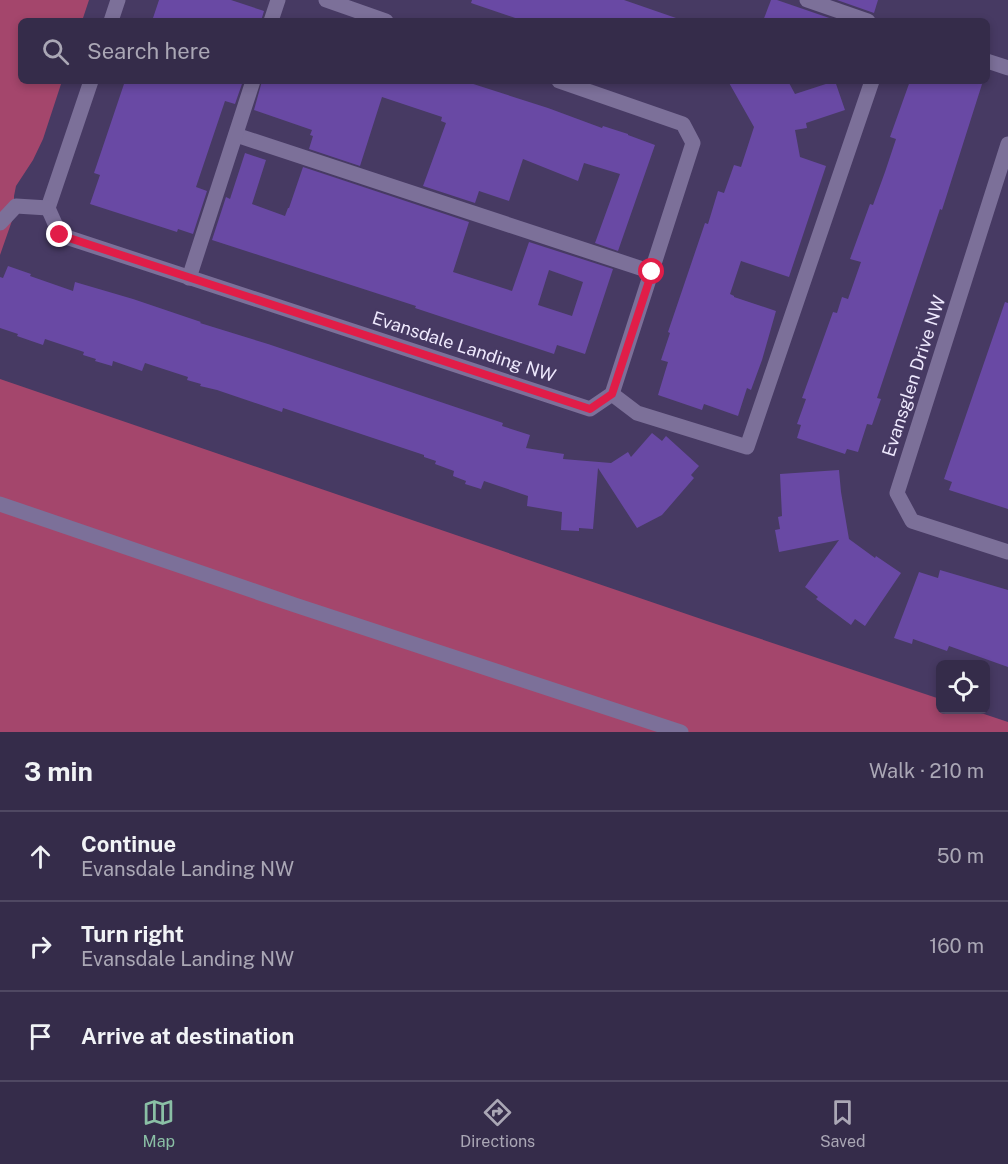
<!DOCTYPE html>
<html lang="en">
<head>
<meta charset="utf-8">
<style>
  :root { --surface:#352c4a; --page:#403854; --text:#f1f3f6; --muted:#aaa7b5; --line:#4f4862; --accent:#8abfa5 }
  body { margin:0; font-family:"Public Sans",sans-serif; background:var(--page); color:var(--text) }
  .controls { position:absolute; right:18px; bottom:18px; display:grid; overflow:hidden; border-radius:9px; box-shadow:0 3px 9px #0003 }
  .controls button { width:54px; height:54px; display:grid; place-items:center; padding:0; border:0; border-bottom:2px solid var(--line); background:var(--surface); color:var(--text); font:30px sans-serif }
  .stop { position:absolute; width:18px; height:18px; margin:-14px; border:4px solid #e11d48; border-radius:50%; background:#fff }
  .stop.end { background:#e11d48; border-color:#fff; box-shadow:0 2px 6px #0008 }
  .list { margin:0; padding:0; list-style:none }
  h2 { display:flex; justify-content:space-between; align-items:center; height:78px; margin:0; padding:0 24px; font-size:26px }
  h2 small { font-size:20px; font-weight:400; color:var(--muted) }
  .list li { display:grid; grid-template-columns:39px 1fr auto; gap:18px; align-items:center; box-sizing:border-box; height:90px; padding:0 24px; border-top:2px solid var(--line) }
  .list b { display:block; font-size:22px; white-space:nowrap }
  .list p { margin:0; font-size:20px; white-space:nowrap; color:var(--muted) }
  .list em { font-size:20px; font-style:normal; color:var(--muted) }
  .icon { flex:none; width:33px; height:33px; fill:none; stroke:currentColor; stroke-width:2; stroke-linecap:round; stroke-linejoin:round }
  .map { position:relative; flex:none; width:1008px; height:732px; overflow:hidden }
  .search { position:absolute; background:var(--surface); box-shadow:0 3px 9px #0003; left:18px; right:18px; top:18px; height:66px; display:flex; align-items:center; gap:15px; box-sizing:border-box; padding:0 21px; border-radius:9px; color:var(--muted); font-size:22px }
  .sheet { height:348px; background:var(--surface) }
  nav { display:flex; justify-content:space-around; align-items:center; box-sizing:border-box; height:84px; border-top:2px solid var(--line); background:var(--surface); font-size:16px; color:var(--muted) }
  nav a { display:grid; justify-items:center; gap:3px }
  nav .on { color:var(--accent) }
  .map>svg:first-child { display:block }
  .green { fill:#a4466c }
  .building { fill:#6949a4; fill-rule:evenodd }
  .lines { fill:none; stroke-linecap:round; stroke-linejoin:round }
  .minor { stroke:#7c7099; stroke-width:15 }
  .route { stroke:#e11d48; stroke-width:8 }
  .labels { text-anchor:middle; stroke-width:4.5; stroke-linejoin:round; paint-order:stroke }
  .street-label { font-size:18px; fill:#eee8fd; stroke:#473a63 }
</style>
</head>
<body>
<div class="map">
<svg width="1008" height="732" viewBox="0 0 1008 732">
  <rect width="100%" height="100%" fill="#473a63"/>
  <g class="green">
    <polygon points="0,0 89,0 82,21 21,21 21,81 62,81 43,139 33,160 16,186 14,196 14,215 0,255"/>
    <polygon points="0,379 707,621 940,699 940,710 972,710 1008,722 1008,732 0,732"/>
  </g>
  <g class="building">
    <polygon points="159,0 231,0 264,11 261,21 152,21"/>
    <polygon points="472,0 624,0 676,18 676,21 524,21 471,3"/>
    <polygon points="771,0 777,0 838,21 763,21"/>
    <polygon points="837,0 878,0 874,13"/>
    <polygon points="125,81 243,81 235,104 225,101 198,181 196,187 207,191 193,234 178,229 177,232 90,204 100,175 94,173"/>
    <polygon points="262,81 464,81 548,108 602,128 603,126 628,134 628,135 655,145 618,251 595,243 620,174 584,163 578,181 523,159 509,201 479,191 475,203 423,186 446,123 441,121 442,117 382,97 360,166 309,149 313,136 310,135 312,130 254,110"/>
    <polygon points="728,81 788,81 795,94 835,81 845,110 806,123 807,128 795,130 800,157 826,166 789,277 741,261 730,294 734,296 734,297 776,311 762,360 751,390 747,388 738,416 704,404 702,410 658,395 668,362 661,360 670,333 668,332 705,223 708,224 718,191 724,193 734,165 741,167 754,127"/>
    <polygon points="910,81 983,81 942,210 940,209 877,398 881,399 872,425 867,424 858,452 847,449 845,454 797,438 801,425 797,424 806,399 802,398 833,312 837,313 842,297 848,299 861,262 850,259 870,204 873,205 885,172 896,139 890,137"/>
    <path d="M245,153l21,7 -14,44 33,12 3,-8h1l14,-41 166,55 -16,50 59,19 17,-49 84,27 -28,85 -28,-9 -3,9 -139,-46 1,-2 -204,-66 14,-43 4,2zM549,270l34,12 -11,34 -34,-11z"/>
    <polygon points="8,266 31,274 30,276 73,291 75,282 133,299 201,322 200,323 268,344 503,423 502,426 530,435 526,448 564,454 563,459 611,463 628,452 631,457 652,433 662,441 666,436 699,466 691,475 694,478 662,515 637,528 598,468 593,529 579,528 579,531 561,530 562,512 527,506 528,496 484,481 481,489 465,484 466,481 453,476 454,471 435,464 436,461 424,457 424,455 283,408 282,412 217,390 200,386 201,384 187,380 188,377 145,363 142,371 113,361 112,366 95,361 96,359 83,355 84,352 45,339 43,345 17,336 18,334 0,328 0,277 3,278"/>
    <polygon points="1005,302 1008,303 1008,509 949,490 952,482 944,479"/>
    <polygon points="839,470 841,492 849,539 875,558 876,556 901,573 865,626 855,619 851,625 816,599 818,597 805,587 839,540 779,552 775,530 780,529 778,517 782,516 780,474"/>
    <polygon points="940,570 1008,590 1008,667 949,646 947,651 913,639 912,644 894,638 919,572 938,578"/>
  </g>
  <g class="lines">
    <g class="minor">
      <polyline points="326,0 386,21"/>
      <polyline points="807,0 868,21"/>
      <polyline points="111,21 118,0"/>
      <polyline points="271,21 278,0"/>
      <polyline points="987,61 1008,68"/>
      <polyline points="91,81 48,208 60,235 590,409 612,394 693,143 683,124 559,81"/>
      <polyline points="236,135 652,272"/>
      <polyline points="1008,144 897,493 912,521 1008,552"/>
      <polyline points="0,223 16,206 48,208"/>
      <polyline points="189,278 253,81"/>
      <polyline points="612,394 637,413 747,447 872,81"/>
      <polyline points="0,504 295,605 681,732"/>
    </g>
  </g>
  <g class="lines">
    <polyline class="route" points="60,235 590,409 612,394 652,272"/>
  </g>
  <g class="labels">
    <g class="street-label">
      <text transform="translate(464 347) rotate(18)" y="6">Evansdale Landing NW</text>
      <text transform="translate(914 376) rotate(-72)" y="6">Evansglen Drive NW</text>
    </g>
  </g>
</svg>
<div class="controls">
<button><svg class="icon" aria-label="locate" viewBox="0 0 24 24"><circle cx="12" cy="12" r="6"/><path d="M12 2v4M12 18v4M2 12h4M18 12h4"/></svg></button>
</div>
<div class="stop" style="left:652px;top:272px"></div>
<div class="stop end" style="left:60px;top:235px"></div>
<div class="search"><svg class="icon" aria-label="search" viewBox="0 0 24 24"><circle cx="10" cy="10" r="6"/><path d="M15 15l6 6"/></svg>Search here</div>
</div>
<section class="sheet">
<h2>3 min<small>Walk · 210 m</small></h2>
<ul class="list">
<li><svg class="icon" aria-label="ahead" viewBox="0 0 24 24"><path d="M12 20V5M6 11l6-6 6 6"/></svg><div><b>Continue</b><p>Evansdale Landing NW</p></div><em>50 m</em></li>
<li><svg class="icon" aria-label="right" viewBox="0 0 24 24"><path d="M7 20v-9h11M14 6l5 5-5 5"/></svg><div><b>Turn right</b><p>Evansdale Landing NW</p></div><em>160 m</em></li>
<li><svg class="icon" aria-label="arrive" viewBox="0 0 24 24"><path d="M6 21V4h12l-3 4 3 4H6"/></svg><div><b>Arrive at destination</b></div></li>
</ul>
</section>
<nav>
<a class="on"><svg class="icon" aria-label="map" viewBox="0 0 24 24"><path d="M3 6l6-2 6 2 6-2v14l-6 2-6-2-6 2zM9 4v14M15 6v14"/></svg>Map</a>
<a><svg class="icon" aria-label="directions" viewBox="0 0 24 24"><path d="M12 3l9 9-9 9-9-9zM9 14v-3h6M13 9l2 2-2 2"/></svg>Directions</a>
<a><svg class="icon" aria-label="saved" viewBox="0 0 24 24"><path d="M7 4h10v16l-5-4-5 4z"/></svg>Saved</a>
</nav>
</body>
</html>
